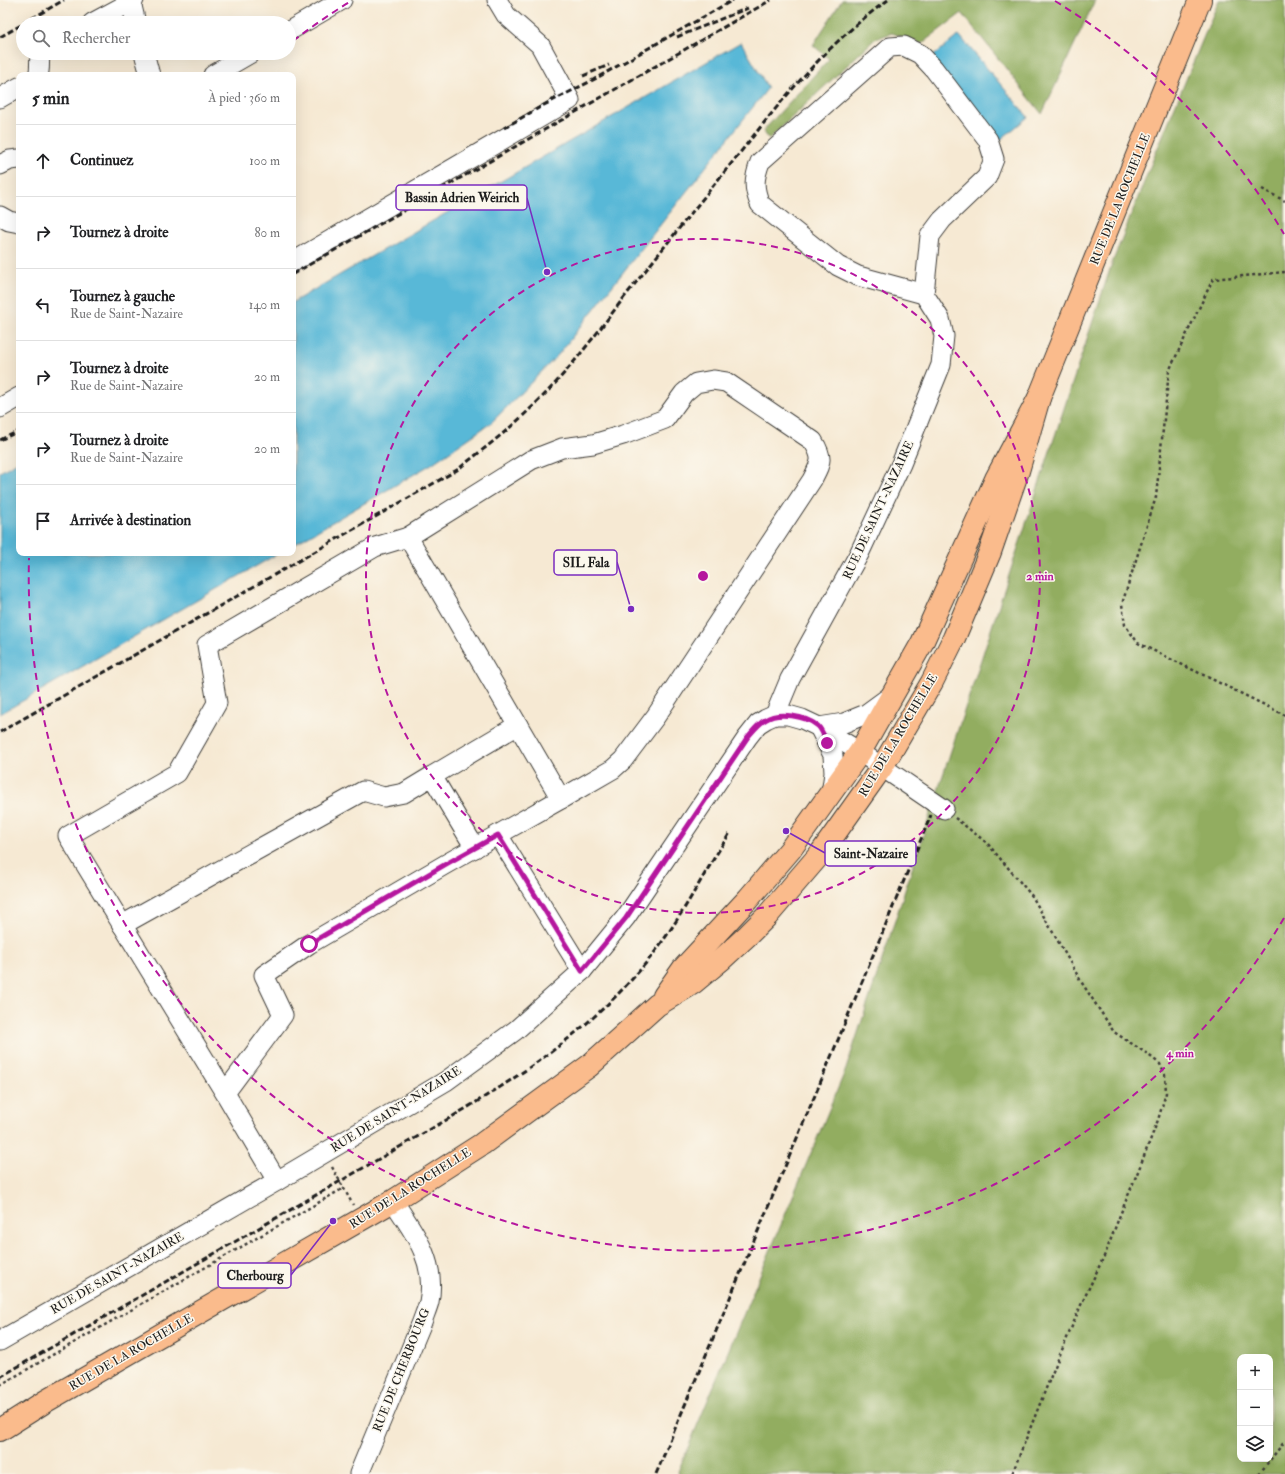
<!DOCTYPE html>
<html lang="fr">
<head>
<meta charset="utf-8">
<style>
  :root { --surface:#fff; --page:#f6f6f6; --text:#202124; --muted:#757577; --line:#e0e0e0 }
  body { margin:0; font-family:"IM FELL Double Pica",serif; background:var(--page); color:var(--text) }
  .controls { position:absolute; right:12px; bottom:12px; display:grid; overflow:hidden; border-radius:8px; box-shadow:0 4px 16px #0002 }
  .controls button { width:36px; height:36px; display:grid; place-items:center; padding:0; border:0; border-bottom:1px solid var(--line); background:var(--surface); color:var(--text); font:20px sans-serif }
  .stop { position:absolute; width:12px; height:12px; margin:-9px; border:3px solid #b5179e; border-radius:50%; background:#fff }
  .stop.end { background:#b5179e; border-color:#fff; box-shadow:0 1px 4px #0008 }
  .list { margin:0; padding:0; list-style:none }
  h2 { display:flex; justify-content:space-between; align-items:center; height:52px; margin:0; padding:0 16px; font-size:17px }
  h2 small { font-size:13px; font-weight:400; color:var(--muted) }
  .list li { display:grid; grid-template-columns:26px 1fr auto; gap:12px; align-items:center; box-sizing:border-box; height:72px; padding:0 16px; border-top:1px solid var(--line) }
  .list b { display:block; font-size:15px; white-space:nowrap }
  .list p { margin:0; font-size:13px; white-space:nowrap; color:var(--muted) }
  .list em { font-size:13px; font-style:normal; color:var(--muted) }
  .icon { flex:none; width:22px; height:22px; fill:none; stroke:currentColor; stroke-width:2; stroke-linecap:round; stroke-linejoin:round }
  .map { position:relative; flex:none; width:1285px; height:1474px; overflow:hidden }
  .search { position:absolute; background:var(--surface); box-shadow:0 4px 16px #0002; left:16px; top:16px; width:280px; height:44px; display:flex; align-items:center; gap:10px; box-sizing:border-box; padding:0 14px; border-radius:22px; color:var(--muted); font-size:15px }
  .panel { position:absolute; background:var(--surface); box-shadow:0 4px 16px #0002; left:16px; top:72px; width:280px; height:484px; border-radius:8px }
  .map>svg:first-child { display:block }
  .forest { fill:#92ad60; stroke:#57643e; fill-rule:evenodd }
  .water { fill:#59b8d7; stroke:#3a6a7a }
  .lines { fill:none; stroke-linecap:round; stroke-linejoin:round }
  .minor-casing { stroke:#3d3b37; stroke-width:21 }
  .major-casing { stroke:#3d3b37; stroke-width:24 }
  .path { stroke:#3d3b37; stroke-width:2.5; stroke-dasharray:3 3; stroke-linecap:butt }
  .minor { stroke:#fff; stroke-width:19 }
  .major { stroke:#fabb8c; stroke-width:22 }
  .rail { stroke:#1c1c1c; stroke-width:3; stroke-dasharray:6 3; stroke-linecap:butt }
  .route { stroke:#b5179e; stroke-width:5 }
  .ring { fill:none; stroke:#b5179e; stroke-width:2; stroke-dasharray:7 5 }
  .labels { text-anchor:middle; stroke-width:3; stroke-linejoin:round; paint-order:stroke }
  .street-label { font-size:12px; fill:#1c1c1c; stroke:#fbf7ec }
  .centre { fill:#b5179e; stroke:#fbf7ec; stroke-width:2 }
  .ring-label { font-size:12px; text-anchor:middle; font-weight:bold; fill:#b5179e; stroke:#fbf7ec; stroke-width:3; stroke-linejoin:round; paint-order:stroke }
  .leader { fill:none; stroke:#7b2cbf; stroke-width:1.5 }
  .callout-dot { fill:#7b2cbf; stroke:#fbf7ec; stroke-width:1.5 }
  .callout { fill:#fbf7ec; stroke:#7b2cbf; stroke-width:1.5 }
  .callout-label { font-size:13px; text-anchor:middle; font-weight:bold; fill:#1c1c1c }
</style>
</head>
<body>
<div class="map">
<svg width="1285" height="1474" viewBox="0 0 1285 1474">
  <rect width="100%" height="100%" fill="#fbf7ec"/>
  <filter id="ink" filterUnits="userSpaceOnUse"><feTurbulence type="fractalNoise" baseFrequency=".025" numOctaves="2"/><feDisplacementMap in="SourceGraphic" scale="8" xChannelSelector="R" yChannelSelector="G"/><feConvolveMatrix kernelMatrix="1 2 1 2 8 2 1 2 1" color-interpolation-filters="sRGB"/></filter>
  <filter id="wash" filterUnits="userSpaceOnUse"><feTurbulence type="fractalNoise" baseFrequency=".012" numOctaves="4" result="noise"/><feDisplacementMap in="SourceGraphic" scale="16" xChannelSelector="R" yChannelSelector="G"/><feGaussianBlur stdDeviation="0.9" result="paint"/><feColorMatrix in="noise" values="0 0 0 0 0 0 0 0 0 0 0 0 0 0 0 0 0 1.4 0 .05"/><feComposite in="paint" operator="in"/></filter>
  <g filter="url(#wash)">
    <rect width="100%" height="100%" fill="#f6e9d3"/>
    <g class="forest">
      <polygon points="842,0 1095,0 1042,114 962,13 921,44 892,33 875,39 769,139 763,131 829,59 813,45"/>
      <path d="M1219,0h66v1474h-608l169,-405 265,-803 43,-109zM1240,1357h30v102h-30z"/>
    </g>
    <g class="water">
      <polygon points="959,35 1028,117 1000,140 931,58"/>
      <polygon points="741,42 768,88 558,355 491,423 430,465 293,545 293,302"/>
      <polygon points="19,461 19,553 279,553 0,714 0,472"/>
    </g>
  </g>
  <g filter="url(#ink)">
    <g class="lines">
      <defs>
        <g id="minor">
          <polyline points="134,0 131,2 136,23"/>
          <polyline points="92,23 131,2"/>
          <polyline points="289,31 342,0"/>
          <polyline points="144,53 150,75"/>
          <path d="M38,75c3,-7 0,-15 3,-22"/>
          <polyline points="213,75 251,53"/>
          <polyline points="0,98 19,87"/>
          <polyline points="0,165 10,160 19,159"/>
          <polyline points="0,216 9,221 19,223"/>
          <polyline points="293,262 570,100 540,45 506,15 497,0"/>
          <polyline points="0,408 19,397"/>
          <polyline points="408,537 561,799"/>
          <path d="M775,715l15,-36 69,-125 42,-90 40,-99 3,-29 -4,-17 -16,-25 6,-58 12,-16 45,-43 7,-18 -6,-19 -54,-71 -14,-15 -16,-8 -14,1 -130,115c-6,17 -7,25 0,42l78,62 20,10 66,18"/>
          <polyline points="819,727 844,723 866,714 892,695"/>
          <polyline points="819,727 833,755 834,773 831,794"/>
          <polyline points="498,835 582,971"/>
          <polyline points="475,848 432,776 518,725"/>
          <polyline points="122,925 363,791 384,797 404,793 432,776"/>
          <path d="M225,1093l58,-78 -19,-40 45,-31 137,-80 115,-65 52,-30 10,-9 33,-44 156,-236c9,-18 12,-21 1,-39l-87,-59 -13,-2 -17,3 -12,10 -19,26 -42,16 -30,9 -31,4 -31,12 -123,77 -33,10 -168,98 10,58 -40,70 -109,63 157,257 52,88"/>
          <polyline points="0,1341 277,1181 446,1081 516,1030 582,971 626,917 747,738 758,724 766,719 775,715 788,715 802,719 819,727 860,752 944,809"/>
          <path d="M359,1474l63,-152c2,-6 5,-13 7,-20 8,-40 -15,-70 -36,-101"/>
        </g>
        <g id="major">
          <polyline points="664,996 683,969 748,899 790,850 860,752 922,643 996,479 1039,398 1200,0"/>
          <polyline points="0,1430 46,1401 393,1201 482,1144 589,1066 657,1005 693,983 722,959 748,935 767,916 821,853 882,767 932,682 954,638 990,552 1018,471 1039,398"/>
        </g>
      </defs>
      <use href="#minor" class="minor-casing"/>
      <use href="#major" class="major-casing"/>
      <g class="path">
        <polyline points="1262,189 1285,201"/>
        <polyline points="1285,272 1213,279 1169,371 1156,497 1122,604 1125,625 1138,643 1285,715"/>
        <polyline points="955,818 987,843 1032,896 1082,983 1114,1032 1146,1053 1160,1064 1165,1075 1166,1093 1158,1120 1139,1169 1120,1215 1106,1252 1081,1305 1051,1376 1012,1474"/>
        <polyline points="332,1167 353,1205"/>
        <polyline points="0,1385 344,1188"/>
        <polyline points="1259,1474 1285,1441"/>
      </g>
      <use href="#minor" class="minor"/>
      <use href="#major" class="major"/>
      <g class="rail">
        <polyline points="24,23 64,0"/>
        <polyline points="0,37 23,24"/>
        <polyline points="677,37 748,8"/>
        <polyline points="583,76 609,65"/>
        <polyline points="504,128 544,105 593,80 733,0"/>
        <polyline points="293,274 771,0"/>
        <polyline points="0,440 19,431"/>
        <path d="M0,732l457,-262c25,-20 51,-39 74,-62 36,-34 65,-74 95,-113 36,-45 72,-91 109,-136 46,-58 92,-116 153,-159"/>
        <path d="M0,1377l443,-255c78,-46 150,-93 207,-164 31,-39 53,-84 80,-125"/>
        <polyline points="656,1474 826,1069 931,815"/>
      </g>
    </g>
  </g>
  <g class="lines" filter="url(#ink)">
    <path class="route" d="M309,944l137,-80 52,-29 84,136 44,-53 121,-180c6,-7 11,-14 18,-18 13,-9 41,-4 53,6 4,4 7,12 9,17"/>
  </g>
  <g class="ring">
    <circle cx="703" cy="576" r="337"/>
    <path d="M1284 918A674 674 0 0 1 29 558M293 41A674 674 0 0 1 351 1M1055 1A674 674 0 0 1 1284 234"/>
  </g>
  <g class="labels">
    <g class="street-label">
      <text transform="translate(1120 199) rotate(-68)" y="4">RUE DE LA ROCHELLE</text>
      <text transform="translate(878 510) rotate(-65)" y="4">RUE DE SAINT-NAZAIRE</text>
      <text transform="translate(898 735) rotate(-59)" y="4">RUE DE LA ROCHELLE</text>
      <text transform="translate(396 1109) rotate(-32)" y="4">RUE DE SAINT-NAZAIRE</text>
      <text transform="translate(410 1188) rotate(-32)" y="4">RUE DE LA ROCHELLE</text>
      <text transform="translate(117 1273) rotate(-30)" y="4">RUE DE SAINT-NAZAIRE</text>
      <text transform="translate(131 1352) rotate(-30)" y="4">RUE DE LA ROCHELLE</text>
      <text transform="translate(401 1370) rotate(-68)" y="4">RUE DE CHERBOURG</text>
    </g>
  </g>
  <circle cx="703" cy="576" r="6" class="centre"/>
  <g class="ring-label">
    <text x="1040" y="580">2 min</text>
    <text x="1180" y="1057">4 min</text>
  </g>
  <path class="leader" d="M547 272L527 198M631 609L617 562M786 831L825 853M333 1221L291 1275"/>
  <g class="callout-dot">
    <circle cx="547" cy="272" r="4"/>
    <circle cx="631" cy="609" r="4"/>
    <circle cx="786" cy="831" r="4"/>
    <circle cx="333" cy="1221" r="4"/>
  </g>
  <g class="callout">
    <rect x="396" y="185" width="131" height="25" rx="4"/>
    <rect x="554" y="550" width="63" height="25" rx="4"/>
    <rect x="825" y="841" width="91" height="25" rx="4"/>
    <rect x="218" y="1263" width="73" height="25" rx="4"/>
  </g>
  <g class="callout-label">
    <text x="462" y="202">Bassin Adrien Weirich</text>
    <text x="586" y="567">SIL Fala</text>
    <text x="871" y="858">Saint-Nazaire</text>
    <text x="255" y="1280">Cherbourg</text>
  </g>
</svg>
<div class="controls">
<button>+</button>
<button>−</button>
<button><svg class="icon" aria-label="layers" viewBox="0 0 24 24"><path d="M12 4l9 5-9 5-9-5zM3 14l9 5 9-5"/></svg></button>
</div>
<div class="stop" style="left:309px;top:944px"></div>
<div class="stop end" style="left:827px;top:743px"></div>
<div class="search"><svg class="icon" aria-label="search" viewBox="0 0 24 24"><circle cx="10" cy="10" r="6"/><path d="M15 15l6 6"/></svg>Rechercher</div>
<section class="panel">
<h2>5 min<small>À pied · 360 m</small></h2>
<ul class="list">
<li><svg class="icon" aria-label="ahead" viewBox="0 0 24 24"><path d="M12 20V5M6 11l6-6 6 6"/></svg><div><b>Continuez</b></div><em>100 m</em></li>
<li><svg class="icon" aria-label="right" viewBox="0 0 24 24"><path d="M7 20v-9h11M14 6l5 5-5 5"/></svg><div><b>Tournez à droite</b></div><em>80 m</em></li>
<li><svg class="icon" aria-label="left" viewBox="0 0 24 24"><path d="M17 20v-9H6M10 6l-5 5 5 5"/></svg><div><b>Tournez à gauche</b><p>Rue de Saint-Nazaire</p></div><em>140 m</em></li>
<li><svg class="icon" aria-label="right" viewBox="0 0 24 24"><path d="M7 20v-9h11M14 6l5 5-5 5"/></svg><div><b>Tournez à droite</b><p>Rue de Saint-Nazaire</p></div><em>20 m</em></li>
<li><svg class="icon" aria-label="right" viewBox="0 0 24 24"><path d="M7 20v-9h11M14 6l5 5-5 5"/></svg><div><b>Tournez à droite</b><p>Rue de Saint-Nazaire</p></div><em>20 m</em></li>
<li><svg class="icon" aria-label="arrive" viewBox="0 0 24 24"><path d="M6 21V4h12l-3 4 3 4H6"/></svg><div><b>Arrivée à destination</b></div></li>
</ul>
</section>
</div>
</body>
</html>
